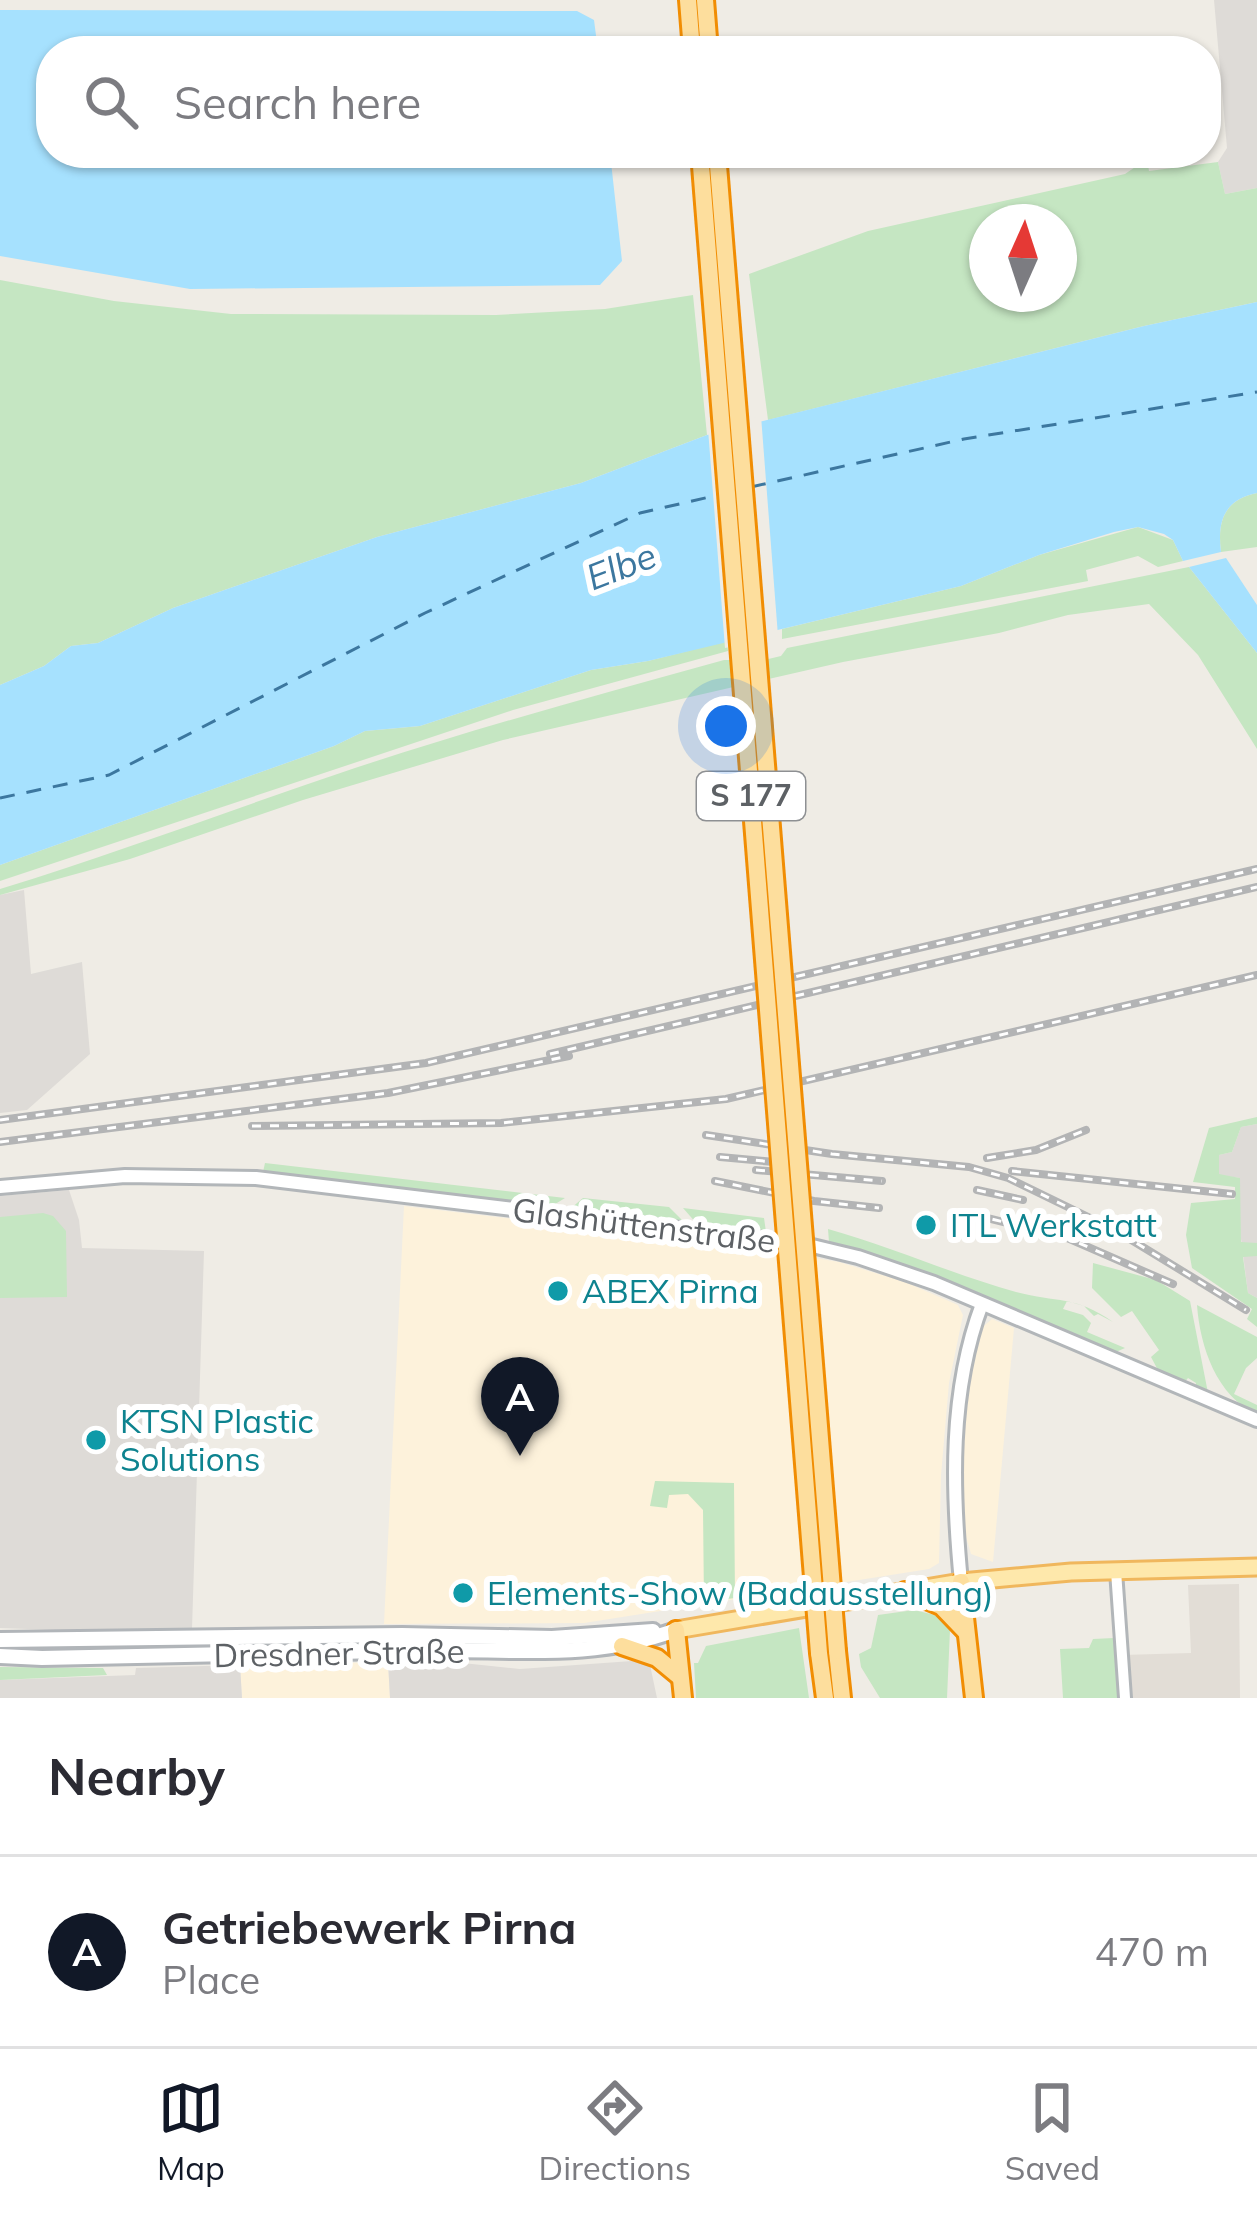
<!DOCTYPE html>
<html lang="en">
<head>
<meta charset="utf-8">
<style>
  :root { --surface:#fff; --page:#f2f2f3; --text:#2b2b33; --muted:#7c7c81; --line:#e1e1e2; --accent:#111827 }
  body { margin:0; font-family:Mulish,sans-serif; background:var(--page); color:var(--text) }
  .compass { position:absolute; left:969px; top:204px; width:108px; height:108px; border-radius:50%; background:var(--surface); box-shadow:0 3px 9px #0004; rotate:3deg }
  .you { position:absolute; left:726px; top:726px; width:42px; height:42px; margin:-30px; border:9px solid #fff; border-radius:50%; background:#1a73e8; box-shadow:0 0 0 18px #1a73e833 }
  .badge { display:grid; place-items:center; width:78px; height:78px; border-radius:50%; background:var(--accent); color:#fff; font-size:39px; font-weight:700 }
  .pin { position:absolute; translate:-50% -99px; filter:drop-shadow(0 3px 6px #0008) }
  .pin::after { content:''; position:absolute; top:63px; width:42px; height:36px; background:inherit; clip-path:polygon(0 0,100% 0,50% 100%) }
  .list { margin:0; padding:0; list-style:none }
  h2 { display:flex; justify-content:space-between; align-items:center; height:156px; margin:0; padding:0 48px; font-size:51px }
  h2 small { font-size:39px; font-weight:400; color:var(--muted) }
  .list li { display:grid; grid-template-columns:78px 1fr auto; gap:36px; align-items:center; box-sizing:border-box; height:192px; padding:0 48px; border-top:3px solid var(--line) }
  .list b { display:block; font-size:45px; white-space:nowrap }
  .list p { margin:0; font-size:39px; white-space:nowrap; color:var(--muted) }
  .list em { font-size:39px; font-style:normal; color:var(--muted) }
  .icon { flex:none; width:66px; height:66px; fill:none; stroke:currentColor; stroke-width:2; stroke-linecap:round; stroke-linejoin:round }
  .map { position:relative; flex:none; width:1257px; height:1698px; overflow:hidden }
  .search { position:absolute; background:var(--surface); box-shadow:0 3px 9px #0004; left:36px; right:36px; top:36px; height:132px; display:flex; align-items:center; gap:30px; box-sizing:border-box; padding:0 42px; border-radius:48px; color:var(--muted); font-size:45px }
  .sheet { height:348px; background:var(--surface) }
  nav { display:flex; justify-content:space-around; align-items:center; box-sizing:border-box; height:168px; border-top:3px solid var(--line); background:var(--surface); font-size:33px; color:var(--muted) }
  nav a { display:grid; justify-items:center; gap:6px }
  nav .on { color:var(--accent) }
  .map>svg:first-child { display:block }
  .commercial { fill:#fdf2db }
  .industrial { fill:#dedbd7 }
  .education { fill:#e2ddd6 }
  .green { fill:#c5e6c2; fill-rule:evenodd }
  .water { fill:#a6e1fe }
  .pier { fill:#efece5 }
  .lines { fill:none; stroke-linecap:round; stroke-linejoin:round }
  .ferry { stroke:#3c779f; stroke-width:3; stroke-dasharray:15 12; stroke-linecap:butt }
  .minor-casing { stroke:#b2b6b9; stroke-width:16 }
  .tertiary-casing { stroke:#b2b6b9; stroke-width:18 }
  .secondary-casing { stroke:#b1b5b9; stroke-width:20 }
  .primary-casing { stroke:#f0b75d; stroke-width:21 }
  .trunk-casing { stroke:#f18d03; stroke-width:22 }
  .minor { stroke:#fff; stroke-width:10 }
  .tertiary { stroke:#fff; stroke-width:12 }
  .secondary { stroke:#fff; stroke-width:14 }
  .primary { stroke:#fee8ab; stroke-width:15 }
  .trunk { stroke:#fdde9d; stroke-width:16 }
  .rail-casing { stroke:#b3b4b5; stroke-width:8 }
  .rail { stroke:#fff; stroke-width:3; stroke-dasharray:9; stroke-linecap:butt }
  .trunk-bridge-casing { stroke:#f18d03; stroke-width:22; stroke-linecap:butt }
  .trunk-bridge { stroke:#fdde9d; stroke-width:16 }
  .culture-dot { fill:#0f9aa8; stroke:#fff; stroke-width:4.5 }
  .labels { text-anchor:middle; stroke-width:12; stroke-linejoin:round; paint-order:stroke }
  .shield { fill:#fff; stroke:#8e9093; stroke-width:3 }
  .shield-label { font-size:30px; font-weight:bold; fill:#5d6165 }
  .street-label { font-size:33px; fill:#5d6165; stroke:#fff }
  .culture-label { font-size:33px; fill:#0d838f; stroke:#fff; text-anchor:start }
  .water-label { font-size:36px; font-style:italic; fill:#3c779f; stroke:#fff }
</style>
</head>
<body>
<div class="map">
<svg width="1257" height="1698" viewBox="0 0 1257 1698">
  <rect width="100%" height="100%" fill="#efece5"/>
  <g class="commercial">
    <polygon points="404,1206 738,1245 839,1262 905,1282 958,1305 963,1315 949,1383 941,1475 939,1563 929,1569 584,1623 384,1624"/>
    <polygon points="992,1319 1014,1328 993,1562 971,1554 960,1516 965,1383 979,1330"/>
    <polygon points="388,1662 390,1698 242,1698 240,1665"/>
  </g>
  <g class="industrial">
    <polygon points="1214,0 1257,0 1257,188 1225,194 1218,162 1227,148"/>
    <polygon points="24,890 31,974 82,962 90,1054 27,1110 0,1113 0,895"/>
    <polygon points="1257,1124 1257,1298 1248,1293 1239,1223 1240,1178 1219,1175 1219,1155 1232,1152 1241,1127"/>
    <polygon points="69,1190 79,1220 82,1248 204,1251 192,1629 84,1631 0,1628 0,1196"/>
    <polygon points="632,1661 650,1665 657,1698 390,1698 388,1662 453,1662 520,1669"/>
    <polygon points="240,1665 242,1698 0,1698 0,1680 135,1675 136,1668"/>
  </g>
  <polygon class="education" points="1239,1584 1240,1698 1132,1698 1122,1655 1191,1653 1188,1585"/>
  <g class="green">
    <path d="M1147,159l2,12 69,-9 7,32 32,-6v114l-113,24 -376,94 -19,-146 119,-43 257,-57zM987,222h72v72h-72z"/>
    <polygon points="0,280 114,301 231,314 496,315 605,309 693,295 707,435 581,483 377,537 173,608 98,643 71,646 44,666 0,685"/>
    <path d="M1257,493v54l-36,5c-4,-31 3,-52 36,-59z"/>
    <polygon points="1138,527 1173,540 1183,561 1158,567 1138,556 1086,570 1088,581 782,639 782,629 961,586 1039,555"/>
    <path d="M1189,567l68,86v96l-59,-94 -49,-51 -81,11 -69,18 -156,29 -340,78 -200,60 -173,59 -130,36v-6c120,-37 236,-81 355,-121 122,-40 245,-74 369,-108h6l4,7 47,-11 6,-8z"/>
    <polygon points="727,641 728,651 513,710 0,881 0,865 334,746 365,731 420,726 591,670 648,661"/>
    <polygon points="1257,1117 1257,1124 1241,1127 1232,1152 1219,1155 1219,1174 1240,1178 1241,1242 1257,1243 1257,1256 1243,1257 1248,1293 1257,1298 1257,1327 1247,1319 1252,1309 1192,1268 1186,1235 1191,1203 1235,1199 1235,1187 1193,1182 1209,1128"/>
    <polygon points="265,1163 565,1198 552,1206 263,1172"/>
    <polygon points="583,1198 669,1207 684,1222 570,1209"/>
    <polygon points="683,1208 764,1218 766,1232 697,1224"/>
    <polygon points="43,1213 53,1216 66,1231 67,1297 0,1298 0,1217"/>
    <path d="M828,1229c64,18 124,45 188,63 41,11 59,3 97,30l-15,-8 -4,2 -10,-10 -17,-5 -4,8 20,6 8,8 -4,9 38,16 -9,4 -199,-83 -88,-27z"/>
    <polygon points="1093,1263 1156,1280 1190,1301 1208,1393 1195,1388 1196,1383 1188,1378 1184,1383 1159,1372 1151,1357 1159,1350 1132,1311 1121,1317 1092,1288"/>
    <path d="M1197,1305l60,32v21l-11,10 -12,26 23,11v9c-40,-17 -57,-67 -60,-109z"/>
    <polygon points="655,1481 734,1483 735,1598 704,1602 703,1510 688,1494 669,1495 667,1508 650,1506"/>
    <polygon points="914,1610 935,1615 950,1630 947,1698 880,1698 861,1667 859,1654 871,1648 878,1615"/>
    <polygon points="799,1628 809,1698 696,1698 694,1663 698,1663 706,1646"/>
    <polygon points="1114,1638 1121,1698 1063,1698 1060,1649 1089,1648 1093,1639"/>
    <polygon points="441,1641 554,1644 555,1647 402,1643 111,1651 0,1649"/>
    <polygon points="0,1667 103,1668 107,1675 0,1680"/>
  </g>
  <g class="water">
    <polygon points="0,10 577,11 594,20 598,51 51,51 51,153 610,153 622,261 600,285 190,289 0,256"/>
    <path d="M1257,302v191c-33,7 -40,28 -36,59l-38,9 -10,-21 -9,-6 -26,-7 -24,5 -75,23 -78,31 -313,75 -57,9 -171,56 -55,5 -31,15 -334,119v-180l44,-19 27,-20 27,-3 75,-35 204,-71 204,-54 126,-48 437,-109z"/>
    <polygon points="1226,558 1257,605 1257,653 1189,567"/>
  </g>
  <polygon class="pier" points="761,416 778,636 725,648 708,429"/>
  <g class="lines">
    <g class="ferry">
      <polyline points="751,487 964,439 1257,392"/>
      <polyline points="0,798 109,775 425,613 640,513 718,495"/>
    </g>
    <defs>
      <polyline id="minor" points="1116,1571 1125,1698"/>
      <g id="tertiary">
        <polyline points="0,1187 125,1176 256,1178 804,1244 858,1257 934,1283 1257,1420"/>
        <path d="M961,1582c-9,-93 -12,-190 21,-278"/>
      </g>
      <g id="secondary">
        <polyline points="0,1640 402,1635 552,1638 653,1631"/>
        <path d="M0,1656l42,2c129,-2 258,-5 388,-8 85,-1 164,10 246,-20"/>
      </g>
      <polyline id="primary" points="676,1630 961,1582 1071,1572 1257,1567"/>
      <g id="trunk">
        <polyline points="688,0 692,51"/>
        <polyline points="705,0 709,51"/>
        <polyline points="961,1582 974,1698"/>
        <polyline points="905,1591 941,1606 965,1631"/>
        <polyline points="676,1630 683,1698"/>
        <polyline points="622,1646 657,1658 680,1677"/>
        <polyline points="837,1651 842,1698"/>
        <polyline points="819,1653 825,1698"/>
      </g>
    </defs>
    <use href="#minor" class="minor-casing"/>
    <use href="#tertiary" class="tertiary-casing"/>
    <use href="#secondary" class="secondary-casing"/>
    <use href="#primary" class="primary-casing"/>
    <use href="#trunk" class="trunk-casing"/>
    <use href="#minor" class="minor"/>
    <use href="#tertiary" class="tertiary"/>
    <use href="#secondary" class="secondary"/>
    <use href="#primary" class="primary"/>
    <use href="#trunk" class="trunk"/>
    <defs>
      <g id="rail">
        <polyline points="550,1054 1257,887"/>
        <polyline points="0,1120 426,1063 1257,869"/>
        <polyline points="252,1126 501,1123 726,1099 1257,975"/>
        <polyline points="706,1135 832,1154 969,1167 1008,1178 1115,1230 1246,1310"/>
        <polyline points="0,1142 388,1093 569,1056"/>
        <polyline points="720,1157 774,1162"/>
        <polyline points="987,1158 1036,1150 1086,1130"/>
        <polyline points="756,1170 882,1181"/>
        <polyline points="1012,1171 1232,1194"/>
        <polyline points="715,1181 814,1201 879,1208"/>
        <polyline points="977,1190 1023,1200"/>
        <polyline points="975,1215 1065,1237 1173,1284"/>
      </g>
    </defs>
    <use href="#rail" class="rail-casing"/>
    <use href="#rail" class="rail"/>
    <defs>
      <g id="trunk-bridge">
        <polyline points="700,153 819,1653"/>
        <polyline points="717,153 837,1651"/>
      </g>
    </defs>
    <use href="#trunk-bridge" class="trunk-bridge-casing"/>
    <use href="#trunk-bridge" class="trunk-bridge"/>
  </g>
  <g class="culture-dot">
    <circle cx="926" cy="1225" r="12"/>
    <circle cx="558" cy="1291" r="12"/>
    <circle cx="96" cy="1440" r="12"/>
    <circle cx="463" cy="1593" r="12"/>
  </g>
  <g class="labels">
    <rect class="shield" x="697" y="772" width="108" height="48" rx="9"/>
    <g class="shield-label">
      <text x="751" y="806">S 177</text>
    </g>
    <g class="street-label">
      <text transform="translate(644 1225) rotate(7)" y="12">Glashüttenstraße</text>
      <text transform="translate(339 1653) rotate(-1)" y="12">Dresdner Straße</text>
    </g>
    <g class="culture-label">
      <text x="950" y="1237">ITL Werkstatt</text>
      <text x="582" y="1303">ABEX Pirna</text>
      <text x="120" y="1433">KTSN Plastic<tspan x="120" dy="38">Solutions</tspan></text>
      <text x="487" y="1605">Elements-Show (Badausstellung)</text>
    </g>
    <g class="water-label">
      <text transform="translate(621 566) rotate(-21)" y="13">Elbe</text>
    </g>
  </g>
</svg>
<svg class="compass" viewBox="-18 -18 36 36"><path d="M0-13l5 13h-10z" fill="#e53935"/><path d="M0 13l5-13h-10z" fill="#7c7c81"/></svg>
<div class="you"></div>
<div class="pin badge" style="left:520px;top:1456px">A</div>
<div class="search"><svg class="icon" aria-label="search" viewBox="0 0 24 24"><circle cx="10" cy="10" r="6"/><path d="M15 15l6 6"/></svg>Search here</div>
</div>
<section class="sheet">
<h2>Nearby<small></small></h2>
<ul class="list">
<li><span class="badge">A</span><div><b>Getriebewerk Pirna</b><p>Place</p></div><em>470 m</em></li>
</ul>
</section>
<nav>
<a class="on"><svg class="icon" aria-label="map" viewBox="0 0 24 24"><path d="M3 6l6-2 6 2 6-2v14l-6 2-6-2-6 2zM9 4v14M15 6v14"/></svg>Map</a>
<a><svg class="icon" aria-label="directions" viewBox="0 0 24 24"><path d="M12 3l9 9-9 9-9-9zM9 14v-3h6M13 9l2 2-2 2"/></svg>Directions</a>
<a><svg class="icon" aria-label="saved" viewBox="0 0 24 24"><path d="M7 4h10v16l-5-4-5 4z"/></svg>Saved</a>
</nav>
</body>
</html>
